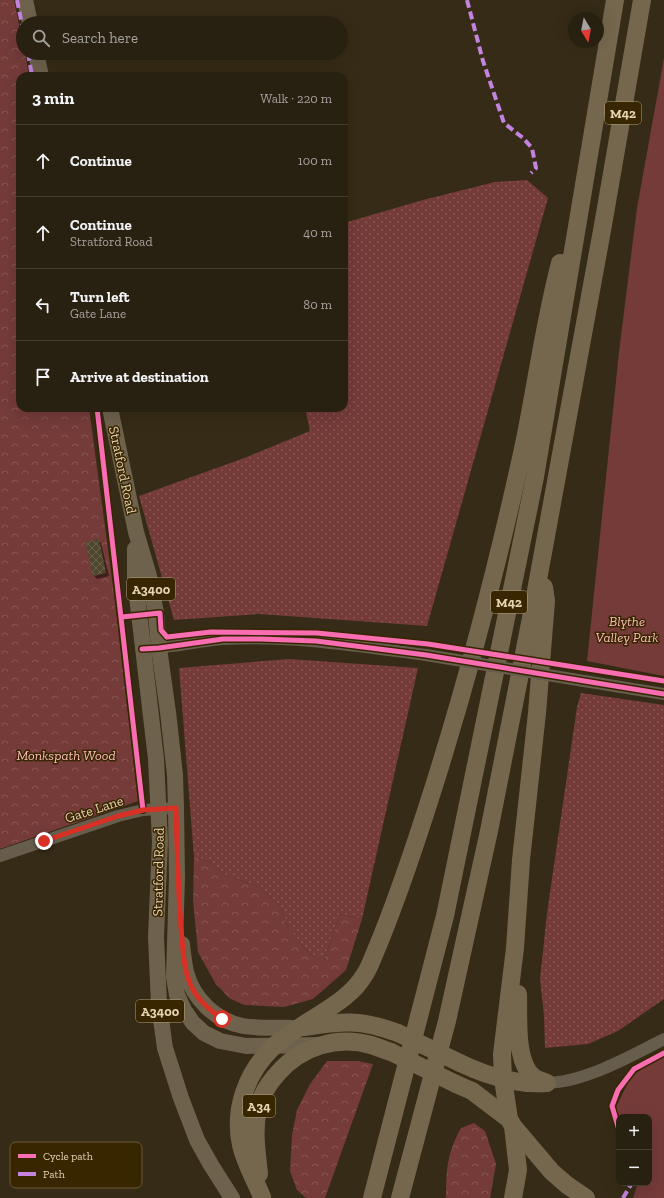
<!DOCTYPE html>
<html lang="en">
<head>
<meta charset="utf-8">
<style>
  :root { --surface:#282010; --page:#302819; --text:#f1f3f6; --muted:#a5a39f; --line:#443e30 }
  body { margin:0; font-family:"Zilla Slab",serif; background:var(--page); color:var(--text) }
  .controls { position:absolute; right:12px; bottom:12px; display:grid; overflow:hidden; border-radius:8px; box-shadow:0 4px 16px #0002 }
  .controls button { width:36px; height:36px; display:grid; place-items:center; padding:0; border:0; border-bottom:1px solid var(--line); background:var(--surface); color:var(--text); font:20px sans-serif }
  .compass { position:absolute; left:568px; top:12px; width:36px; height:36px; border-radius:50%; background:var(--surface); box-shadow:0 4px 16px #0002; rotate:170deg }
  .stop { position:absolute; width:12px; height:12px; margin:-9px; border:3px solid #d93025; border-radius:50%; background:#fff }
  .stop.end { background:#d93025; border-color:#fff; box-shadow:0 1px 4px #0008 }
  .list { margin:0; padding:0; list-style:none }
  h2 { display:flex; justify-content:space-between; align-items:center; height:52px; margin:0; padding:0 16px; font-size:17px }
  h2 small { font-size:13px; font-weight:400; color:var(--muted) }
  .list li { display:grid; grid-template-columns:26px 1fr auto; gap:12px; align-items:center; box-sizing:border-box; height:72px; padding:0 16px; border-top:1px solid var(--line) }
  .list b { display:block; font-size:15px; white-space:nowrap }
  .list p { margin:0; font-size:13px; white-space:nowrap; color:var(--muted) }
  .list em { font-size:13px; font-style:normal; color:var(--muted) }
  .icon { flex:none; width:22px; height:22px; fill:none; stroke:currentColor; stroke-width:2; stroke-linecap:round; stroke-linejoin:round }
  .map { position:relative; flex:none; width:664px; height:1198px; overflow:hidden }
  .search { position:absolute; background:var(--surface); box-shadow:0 4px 16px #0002; left:16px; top:16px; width:332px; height:44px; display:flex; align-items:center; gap:10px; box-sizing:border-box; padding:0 14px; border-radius:22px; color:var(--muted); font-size:15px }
  .panel { position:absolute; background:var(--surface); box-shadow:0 4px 16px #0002; left:16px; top:72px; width:332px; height:340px; border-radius:12px }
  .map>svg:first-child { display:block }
  .grass { fill:url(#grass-dots) }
  .forest { fill:url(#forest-crowns) }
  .green { fill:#743b39 }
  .shadow { fill:#0007 }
  .building { fill:url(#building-cross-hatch) }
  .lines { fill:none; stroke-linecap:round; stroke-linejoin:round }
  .minor { stroke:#665d4d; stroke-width:12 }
  .major { stroke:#6e624c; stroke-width:16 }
  .highway { stroke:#74674d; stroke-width:18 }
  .minor-bridge { stroke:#665d4d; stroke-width:12 }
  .highway-bridge { stroke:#74674d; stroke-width:18 }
  .quiet { stroke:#c483df; stroke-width:4; stroke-dasharray:8 4; stroke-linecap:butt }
  .cycleway-casing { stroke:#382600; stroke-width:8 }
  .cycleway { stroke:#f96db3; stroke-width:5 }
  .route { stroke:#d93025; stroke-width:5 }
  .labels { text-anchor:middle; stroke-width:3; stroke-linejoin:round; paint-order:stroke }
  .shield { fill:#382600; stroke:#b29f7d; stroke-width:1 }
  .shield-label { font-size:13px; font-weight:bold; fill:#e6d3b2 }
  .street-label { font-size:14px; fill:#e6d3b2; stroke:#382600 }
  .park-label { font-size:14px; font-style:italic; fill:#fbbcb9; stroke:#382600 }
  .key { fill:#382600; stroke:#6c5a35; stroke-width:1 }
  .key-label { font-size:11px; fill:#e6d3b2 }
</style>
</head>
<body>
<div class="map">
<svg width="664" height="1198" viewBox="0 0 664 1198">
  <defs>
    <pattern id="grass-dots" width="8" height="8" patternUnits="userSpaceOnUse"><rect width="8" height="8" fill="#743b39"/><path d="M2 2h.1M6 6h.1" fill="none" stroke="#885653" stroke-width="1.8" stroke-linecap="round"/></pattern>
    <pattern id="forest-crowns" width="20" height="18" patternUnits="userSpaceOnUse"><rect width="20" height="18" fill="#743b39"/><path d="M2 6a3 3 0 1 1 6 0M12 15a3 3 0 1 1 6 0" fill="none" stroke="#885653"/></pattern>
    <pattern id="building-cross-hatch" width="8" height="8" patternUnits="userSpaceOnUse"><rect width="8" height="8" fill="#4e462d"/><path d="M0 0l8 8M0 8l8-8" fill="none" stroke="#686049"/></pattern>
  </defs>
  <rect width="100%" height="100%" fill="#362b16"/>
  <g class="grass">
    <polygon points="527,180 548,198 427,626 259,614 174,620 139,496 247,457 310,431 305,408 344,408 344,223 423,200 495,182"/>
    <polygon points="289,659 418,668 362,919 340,914 324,960 313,956 302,945 287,926 280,906 259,886 228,877 209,862 194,857 179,668"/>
    <polygon points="581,693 664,705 664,999 618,1031 588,1044 545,1048 544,1016 540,979 547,913 577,707"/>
  </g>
  <g class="forest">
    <polygon points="0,0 14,0 23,44 23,53 25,53 29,76 20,76 20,408 89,408 114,594 138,801 0,849"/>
    <polygon points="194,857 209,862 228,877 259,886 280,906 287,926 302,945 313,956 324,960 340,914 362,919 346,970 313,999 284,1007 244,1005 229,998 215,983 198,952 193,900"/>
    <polygon points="327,1061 358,1061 373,1064 325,1198 306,1198 297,1190 290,1171 292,1135 297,1110 310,1084"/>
    <path d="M474,1123l11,8 11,33 -6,34h-44c0,-28 1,-45 15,-70z"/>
  </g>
  <g class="green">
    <polygon points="664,58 664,676 587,661 619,352 637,208"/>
    <polygon points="664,1055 664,1198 633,1198 638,1183 649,1183 649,1117 619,1117 619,1119 616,1107 629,1081 636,1073"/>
  </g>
  <polygon class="shadow" points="98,540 101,543 109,576 97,579 94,576 86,543"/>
  <polygon class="building" points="99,539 106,573 93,576 85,542"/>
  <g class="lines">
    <g class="minor">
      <path d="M150,648c25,-1 48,-7 73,-9 68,-4 135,7 203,16"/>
      <polyline points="584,681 664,694"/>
      <polyline points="0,856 118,816 143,810 176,808"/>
      <path d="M547,1083c38,-1 84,-27 117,-44"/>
    </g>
    <g class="major">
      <polyline points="25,0 30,23"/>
      <polyline points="36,53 41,76"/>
      <polyline points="110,408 136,532 149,576 156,613 159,648 168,712 175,775 176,808 177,877 174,977 177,995 184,1010 193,1023 204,1033 220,1041 246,1046 321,1045"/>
      <polyline points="135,549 135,579 156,759 160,841 156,937 159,1005 165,1048 181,1098 197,1140 211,1165 232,1198"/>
      <path d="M182,944c1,9 2,19 4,28 7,27 30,49 57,54 18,3 38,1 56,2"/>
    </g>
    <g class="highway">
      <path d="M518,994c1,22 -4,70 17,84 3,2 8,3 12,5"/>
      <path d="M304,1027c39,-6 56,-8 94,6"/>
      <path d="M460,1063c27,13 57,22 86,20"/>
      <polyline points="456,1084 472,1091 509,1119 513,1126 518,1170 513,1198"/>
      <polyline points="509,1119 503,1079 502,1054 515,948 521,860 537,713 546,601 544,587"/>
      <polyline points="513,1126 552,1172 567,1185 586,1198"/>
      <path d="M259,1174c-2,-21 -6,-43 -1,-64 2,-13 10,-26 20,-37 23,-26 59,-38 93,-28 7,2 13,5 20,7"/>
      <path d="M262,1197c-7,-17 -17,-34 -21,-52 -8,-36 6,-73 32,-98 11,-10 25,-19 38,-27 20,-13 42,-25 54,-46 4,-6 6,-12 9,-19 23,-54 42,-112 60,-169 35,-111 64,-223 89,-337 13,-62 21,-125 37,-186"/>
      <polyline points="372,1198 445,916 535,477 615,0"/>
      <polyline points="400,1198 447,1021 489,831 531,618 603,225 642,0"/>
    </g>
    <polyline class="minor-bridge" points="426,655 584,681"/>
    <g class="highway-bridge">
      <polyline points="398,1033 460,1063"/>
      <polyline points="391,1052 456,1084"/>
    </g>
    <g class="quiet">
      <polyline points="17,0 23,29"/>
      <polyline points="467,0 483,61 504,123 523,138 532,148 536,168 531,173"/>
      <polyline points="28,53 32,76"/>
      <polyline points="623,1198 632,1183"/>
    </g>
    <defs>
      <g id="cycleway">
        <polyline points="97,408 143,810"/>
        <polyline points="122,617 160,613 161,630 167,637 211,632 317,633 428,644 664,681"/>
        <polyline points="142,649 159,648 223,639 261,639 316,641 426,655 664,694"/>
        <polyline points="619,1130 612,1106 618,1090 634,1069 664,1053"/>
      </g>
    </defs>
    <use href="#cycleway" class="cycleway-casing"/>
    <use href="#cycleway" class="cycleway"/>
  </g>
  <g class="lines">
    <path class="route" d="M44,841l74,-25 25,-6 33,-2c1,40 2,80 5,120 2,20 2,42 11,60 7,13 18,22 30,31"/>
  </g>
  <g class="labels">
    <g class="shield">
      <rect x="605" y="102" width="36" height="22" rx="3"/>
      <rect x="127" y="578" width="48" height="22" rx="3"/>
      <rect x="491" y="591" width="36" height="22" rx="3"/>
      <rect x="136" y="1000" width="48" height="22" rx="3"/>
      <rect x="243" y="1095" width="32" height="22" rx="3"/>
    </g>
    <g class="shield-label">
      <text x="623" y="118">M42</text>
      <text x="151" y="594">A3400</text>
      <text x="509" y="607">M42</text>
      <text x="160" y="1016">A3400</text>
      <text x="259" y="1111">A34</text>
    </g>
    <g class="street-label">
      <text transform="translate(123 470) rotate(78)" y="5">Stratford Road</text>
      <text transform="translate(94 809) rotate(-18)" y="5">Gate Lane</text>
      <text transform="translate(158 872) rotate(-89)" y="5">Stratford Road</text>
    </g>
    <g class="park-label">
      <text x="627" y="626">Blythe<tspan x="627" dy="16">Valley Park</tspan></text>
      <text x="66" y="760">Monkspath Wood</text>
    </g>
  </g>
  <rect x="10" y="1142" width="132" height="46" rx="6" class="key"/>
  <rect x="18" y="1154" width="18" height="4" fill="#f96db3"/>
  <rect x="18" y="1172" width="18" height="4" fill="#c483df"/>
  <g class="key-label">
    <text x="43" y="1160">Cycle path</text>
    <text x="43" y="1178">Path</text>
  </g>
</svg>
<div class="controls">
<button>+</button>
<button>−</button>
</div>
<svg class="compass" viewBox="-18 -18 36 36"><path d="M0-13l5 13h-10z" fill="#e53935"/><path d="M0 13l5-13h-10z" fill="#a5a39f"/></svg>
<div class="stop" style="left:222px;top:1019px"></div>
<div class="stop end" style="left:44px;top:841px"></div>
<div class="search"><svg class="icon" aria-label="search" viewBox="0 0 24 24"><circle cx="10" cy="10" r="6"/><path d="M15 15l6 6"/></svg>Search here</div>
<section class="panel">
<h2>3 min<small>Walk · 220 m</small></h2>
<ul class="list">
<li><svg class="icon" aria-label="ahead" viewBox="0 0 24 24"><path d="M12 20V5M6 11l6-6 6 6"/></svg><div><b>Continue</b></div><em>100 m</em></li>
<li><svg class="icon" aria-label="ahead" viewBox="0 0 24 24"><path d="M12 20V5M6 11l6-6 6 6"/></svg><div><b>Continue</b><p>Stratford Road</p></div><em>40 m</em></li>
<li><svg class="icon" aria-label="left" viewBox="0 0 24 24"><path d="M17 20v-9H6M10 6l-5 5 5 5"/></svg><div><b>Turn left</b><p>Gate Lane</p></div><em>80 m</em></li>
<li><svg class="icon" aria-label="arrive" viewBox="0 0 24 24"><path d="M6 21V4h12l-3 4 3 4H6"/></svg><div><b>Arrive at destination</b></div></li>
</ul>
</section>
</div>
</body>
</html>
